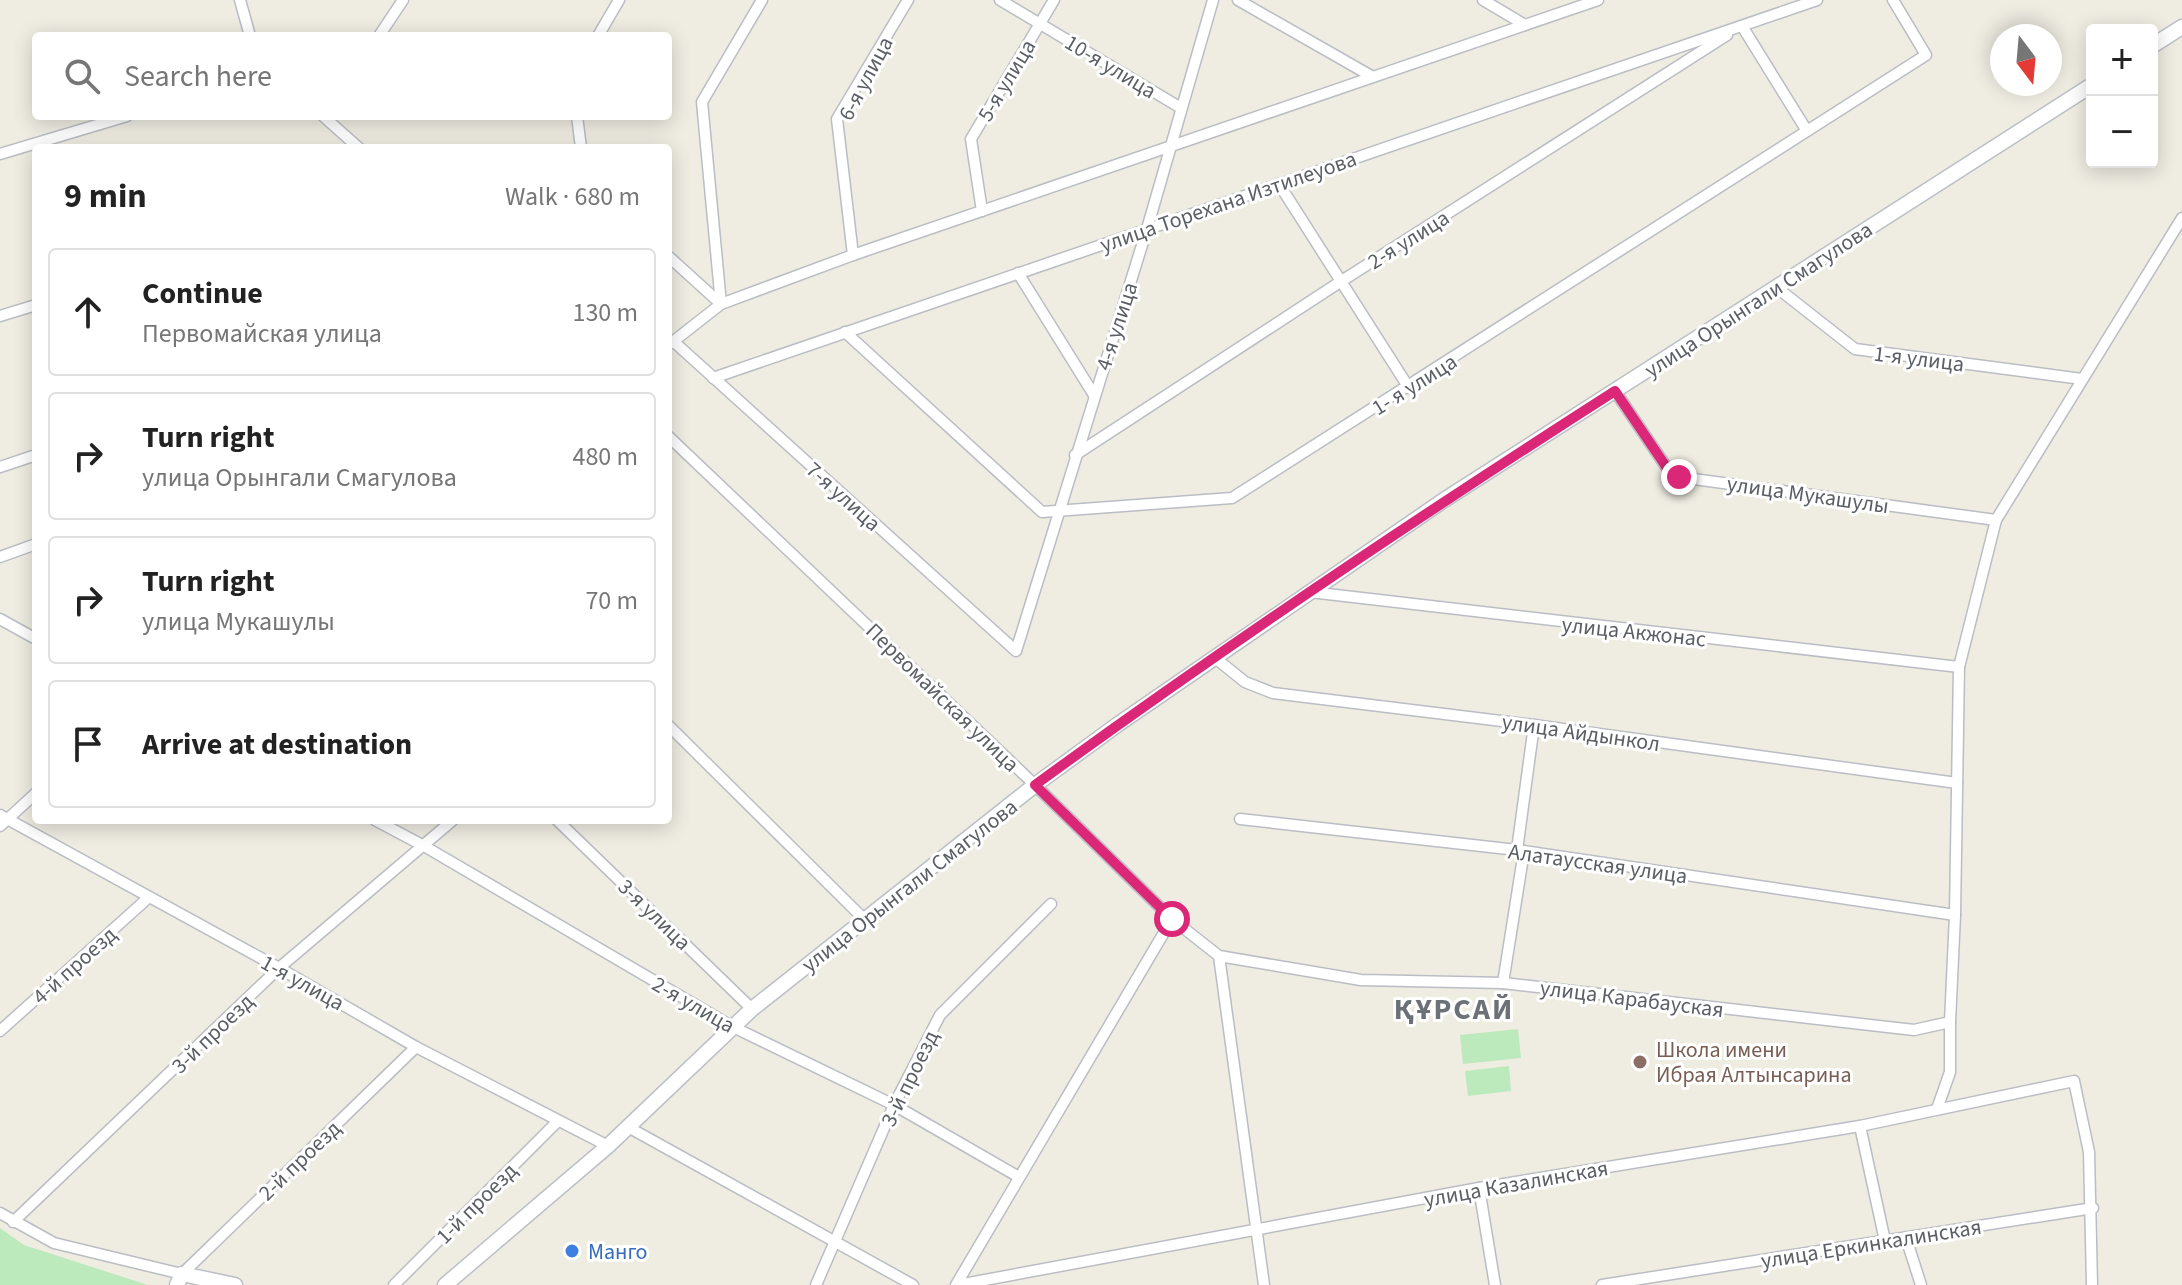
<!DOCTYPE html>
<html lang="en">
<head>
<meta charset="utf-8">
<style>
  :root { --surface:#fff; --page:#f6f6f6; --text:#222; --muted:#767676; --line:#e0e0e0 }
  body { margin:0; font-family:"Source Sans 3",sans-serif; background:var(--page); color:var(--text) }
  .controls { position:absolute; right:24px; top:24px; display:grid; overflow:hidden; border-radius:8px; box-shadow:0 4px 20px #0003 }
  .controls button { width:72px; height:72px; display:grid; place-items:center; padding:0; border:0; border-bottom:2px solid var(--line); background:var(--surface); color:var(--text); font:40px sans-serif }
  .compass { position:absolute; left:1990px; top:24px; width:72px; height:72px; border-radius:50%; background:var(--surface); box-shadow:0 4px 20px #0003; rotate:164deg }
  .stop { position:absolute; width:24px; height:24px; margin:-18px; border:6px solid #db2777; border-radius:50%; background:#fff }
  .stop.end { background:#db2777; border-color:#fff; box-shadow:0 2px 8px #0008 }
  .list { margin:0; padding:0; list-style:none }
  h2 { display:flex; justify-content:space-between; align-items:center; height:104px; margin:0; padding:0 32px; font-size:34px }
  h2 small { font-size:26px; font-weight:400; color:var(--muted) }
  .list li { display:grid; grid-template-columns:52px 1fr auto; gap:24px; align-items:center; box-sizing:border-box; height:128px; margin:0 16px 16px; padding:0 16px; border:2px solid var(--line); border-radius:8px }
  .list b { display:block; font-size:30px; white-space:nowrap }
  .list p { margin:0; font-size:26px; white-space:nowrap; color:var(--muted) }
  .list em { font-size:26px; font-style:normal; color:var(--muted) }
  .icon { flex:none; width:44px; height:44px; fill:none; stroke:currentColor; stroke-width:2; stroke-linecap:round; stroke-linejoin:round }
  .map { position:relative; flex:none; width:2182px; height:1285px; overflow:hidden }
  .search { position:absolute; background:var(--surface); box-shadow:0 4px 20px #0003; left:32px; top:32px; width:640px; height:88px; display:flex; align-items:center; gap:20px; box-sizing:border-box; padding:0 28px; border-radius:8px; color:var(--muted); font-size:30px }
  .panel { position:absolute; background:var(--surface); box-shadow:0 4px 20px #0003; left:32px; top:144px; width:640px; height:680px; border-radius:8px }
  .map>svg:first-child { display:block }
  .green { fill:#bceabd }
  .lines { fill:none; stroke-linecap:round; stroke-linejoin:round }
  .street-casing { stroke:#babdc3; stroke-width:13 }
  .secondary-casing { stroke:#bbbfc6; stroke-width:17 }
  .street { stroke:#fff; stroke-width:10 }
  .secondary { stroke:#fff; stroke-width:14 }
  .route { stroke:#db2777; stroke-width:10 }
  .education-dot { fill:#8d6e63; stroke:#fff; stroke-width:3 }
  .shop-dot { fill:#3f7fe0; stroke:#fff; stroke-width:3 }
  .labels { text-anchor:middle; stroke-width:6; stroke-linejoin:round; paint-order:stroke }
  .street-label { font-size:22px; fill:#5b5f65; stroke:#fff }
  .education-label { font-size:22px; fill:#785e54; stroke:#fff; text-anchor:start }
  .shop-label { font-size:22px; fill:#366cbe; stroke:#fff; text-anchor:start }
  .district-label { font-size:30px; font-weight:bold; letter-spacing:2px; fill:#6c7177; stroke:#fff }
</style>
</head>
<body>
<div class="map">
<svg width="2182" height="1285" viewBox="0 0 2182 1285">
  <rect width="100%" height="100%" fill="#efede2"/>
  <g class="green">
    <polygon points="1518,1029 1521,1058 1463,1064 1460,1035"/>
    <polygon points="1509,1066 1511,1091 1468,1096 1465,1071"/>
    <polygon points="0,1228 24,1245 148,1285 0,1285"/>
  </g>
  <g class="lines">
    <defs>
      <g id="street">
        <polyline points="240,0 250,36"/>
        <polyline points="1000,0 1181,108"/>
        <polyline points="1238,0 1373,77"/>
        <polyline points="1483,0 1525,25"/>
        <polyline points="1742,26 1807,131"/>
        <polyline points="379,36 403,0"/>
        <polyline points="598,36 619,0"/>
        <polyline points="323,116 359,148"/>
        <polyline points="577,116 581,148"/>
        <polyline points="0,154 127,116"/>
        <polyline points="1279,184 1409,388"/>
        <polyline points="982,211 971,139 1054,0"/>
        <polyline points="853,255 837,119 908,0"/>
        <polyline points="668,256 721,304"/>
        <polyline points="1018,273 1094,395"/>
        <polyline points="1776,287 1855,349 2082,379"/>
        <polyline points="721,304 702,102 762,0"/>
        <polyline points="0,316 36,305"/>
        <polyline points="845,332 1042,512 1232,498 1926,55 1893,0"/>
        <polyline points="673,341 1016,651 1147,229 1213,0"/>
        <polyline points="670,344 721,304 853,255 1598,0"/>
        <polyline points="713,378 1817,0"/>
        <polyline points="1615,391 1667,468 1679,477 1996,520"/>
        <polyline points="668,436 1035,785 1172,919 1219,956 1361,980 1503,983 1914,1030 1950,1022"/>
        <polyline points="1075,455 1340,282 1727,35"/>
        <polyline points="0,467 36,455"/>
        <polyline points="0,557 36,544"/>
        <polyline points="1310,592 1959,667"/>
        <polyline points="0,619 36,639"/>
        <polyline points="1214,657 1245,682 1273,693 1534,725 1957,783"/>
        <polyline points="668,725 865,920"/>
        <polyline points="0,815 279,968 416,1047 608,1146"/>
        <polyline points="1240,819 1517,850 1955,915"/>
        <polyline points="375,820 424,846 733,1027 894,1105 1019,1177"/>
        <polyline points="557,820 752,1009"/>
        <polyline points="0,826 36,793"/>
        <polyline points="1517,850 1534,725"/>
        <polyline points="1219,956 1264,1285"/>
        <polyline points="1503,983 1524,851"/>
        <polyline points="0,1031 148,898"/>
        <polyline points="1937,1109 1950,1072 1950,1022 1955,915 1959,667 1996,520 2182,218"/>
        <polyline points="1860,1126 1885,1241"/>
        <polyline points="628,1127 913,1285"/>
        <polyline points="1479,1188 1495,1285"/>
        <polyline points="0,1213 54,1243 182,1274 416,1047"/>
        <polyline points="13,1222 279,968 453,820"/>
        <polyline points="1906,1238 1921,1285"/>
        <polyline points="394,1285 558,1121"/>
        <polyline points="816,1285 894,1105 940,1015 1051,904"/>
        <polyline points="956,1285 1172,919"/>
        <polyline points="958,1285 1479,1188 1860,1126 2074,1081 2089,1152 2092,1285"/>
        <polyline points="1602,1285 2093,1208"/>
      </g>
      <g id="secondary">
        <polyline points="2152,46 2182,27"/>
        <polyline points="177,1285 182,1274 235,1285"/>
        <polyline points="445,1285 608,1146 752,1009 1035,785 1117,725 1444,500 2092,85"/>
      </g>
    </defs>
    <use href="#street" class="street-casing"/>
    <use href="#secondary" class="secondary-casing"/>
    <use href="#street" class="street"/>
    <use href="#secondary" class="secondary"/>
  </g>
  <g class="lines">
    <path class="route" d="M1172,919l-137,-134c189,-138 383,-268 580,-394l52,77 12,9"/>
  </g>
  <circle class="education-dot" cx="1640" cy="1062" r="8"/>
  <circle class="shop-dot" cx="572" cy="1251" r="8"/>
  <g class="labels">
    <g class="street-label">
      <text transform="translate(1111 66) rotate(31)" y="8">10-я улица</text>
      <text transform="translate(865 78) rotate(-62)" y="8">6-я улица</text>
      <text transform="translate(1006 80) rotate(-59)" y="8">5-я улица</text>
      <text transform="translate(1228 201) rotate(-19)" y="8">улица Торехана Изтилеуова</text>
      <text transform="translate(1408 239) rotate(-32)" y="8">2-я улица</text>
      <text transform="translate(1758 299) rotate(-33)" y="8">улица Орынгали Смагулова</text>
      <text transform="translate(1116 326) rotate(-72)" y="8">4-я улица</text>
      <text transform="translate(1919 358) rotate(7)" y="8">1-я улица</text>
      <text transform="translate(1414 384) rotate(-32)" y="8">1- я улица</text>
      <text transform="translate(1808 494) rotate(8)" y="8">улица Мукашулы</text>
      <text transform="translate(844 496) rotate(42)" y="8">7-я улица</text>
      <text transform="translate(1634 631) rotate(6)" y="8">улица Акжонас</text>
      <text transform="translate(943 697) rotate(44)" y="8">Первомайская улица</text>
      <text transform="translate(1581 732) rotate(8)" y="8">улица Айдынкол</text>
      <text transform="translate(1598 863) rotate(8)" y="8">Алатаусская улица</text>
      <text transform="translate(909 885) rotate(-38)" y="8">улица Орынгали Смагулова</text>
      <text transform="translate(655 914) rotate(44)" y="8">3-я улица</text>
      <text transform="translate(74 965) rotate(-42)" y="8">4-й проезд</text>
      <text transform="translate(303 982) rotate(29)" y="8">1-я улица</text>
      <text transform="translate(1632 998) rotate(7)" y="8">улица Карабауская</text>
      <text transform="translate(694 1004) rotate(30)" y="8">2-я улица</text>
      <text transform="translate(212 1033) rotate(-44)" y="8">3-й проезд</text>
      <text transform="translate(909 1078) rotate(-64)" y="8">3-й проезд</text>
      <text transform="translate(299 1160) rotate(-44)" y="8">2-й проезд</text>
      <text transform="translate(1516 1183) rotate(-10)" y="8">улица Казалинская</text>
      <text transform="translate(476 1203) rotate(-45)" y="8">1-й проезд</text>
      <text transform="translate(1871 1243) rotate(-9)" y="8">улица Еркинкалинская</text>
    </g>
    <g class="education-label">
      <text x="1656" y="1057">Школа имени<tspan x="1656" dy="25">Ибрая Алтынсарина</tspan></text>
    </g>
    <g class="shop-label">
      <text x="588" y="1259">Манго</text>
    </g>
    <g class="district-label">
      <text x="1454" y="1019">ҚҰРСАЙ</text>
    </g>
  </g>
</svg>
<div class="controls">
<button>+</button>
<button>−</button>
</div>
<svg class="compass" viewBox="-18 -18 36 36"><path d="M0-13l5 13h-10z" fill="#e53935"/><path d="M0 13l5-13h-10z" fill="#767676"/></svg>
<div class="stop" style="left:1172px;top:919px"></div>
<div class="stop end" style="left:1679px;top:477px"></div>
<div class="search"><svg class="icon" aria-label="search" viewBox="0 0 24 24"><circle cx="10" cy="10" r="6"/><path d="M15 15l6 6"/></svg>Search here</div>
<section class="panel">
<h2>9 min<small>Walk · 680 m</small></h2>
<ul class="list">
<li><svg class="icon" aria-label="ahead" viewBox="0 0 24 24"><path d="M12 20V5M6 11l6-6 6 6"/></svg><div><b>Continue</b><p>Первомайская улица</p></div><em>130 m</em></li>
<li><svg class="icon" aria-label="right" viewBox="0 0 24 24"><path d="M7 20v-9h11M14 6l5 5-5 5"/></svg><div><b>Turn right</b><p>улица Орынгали Смагулова</p></div><em>480 m</em></li>
<li><svg class="icon" aria-label="right" viewBox="0 0 24 24"><path d="M7 20v-9h11M14 6l5 5-5 5"/></svg><div><b>Turn right</b><p>улица Мукашулы</p></div><em>70 m</em></li>
<li><svg class="icon" aria-label="arrive" viewBox="0 0 24 24"><path d="M6 21V4h12l-3 4 3 4H6"/></svg><div><b>Arrive at destination</b></div></li>
</ul>
</section>
</div>
</body>
</html>
